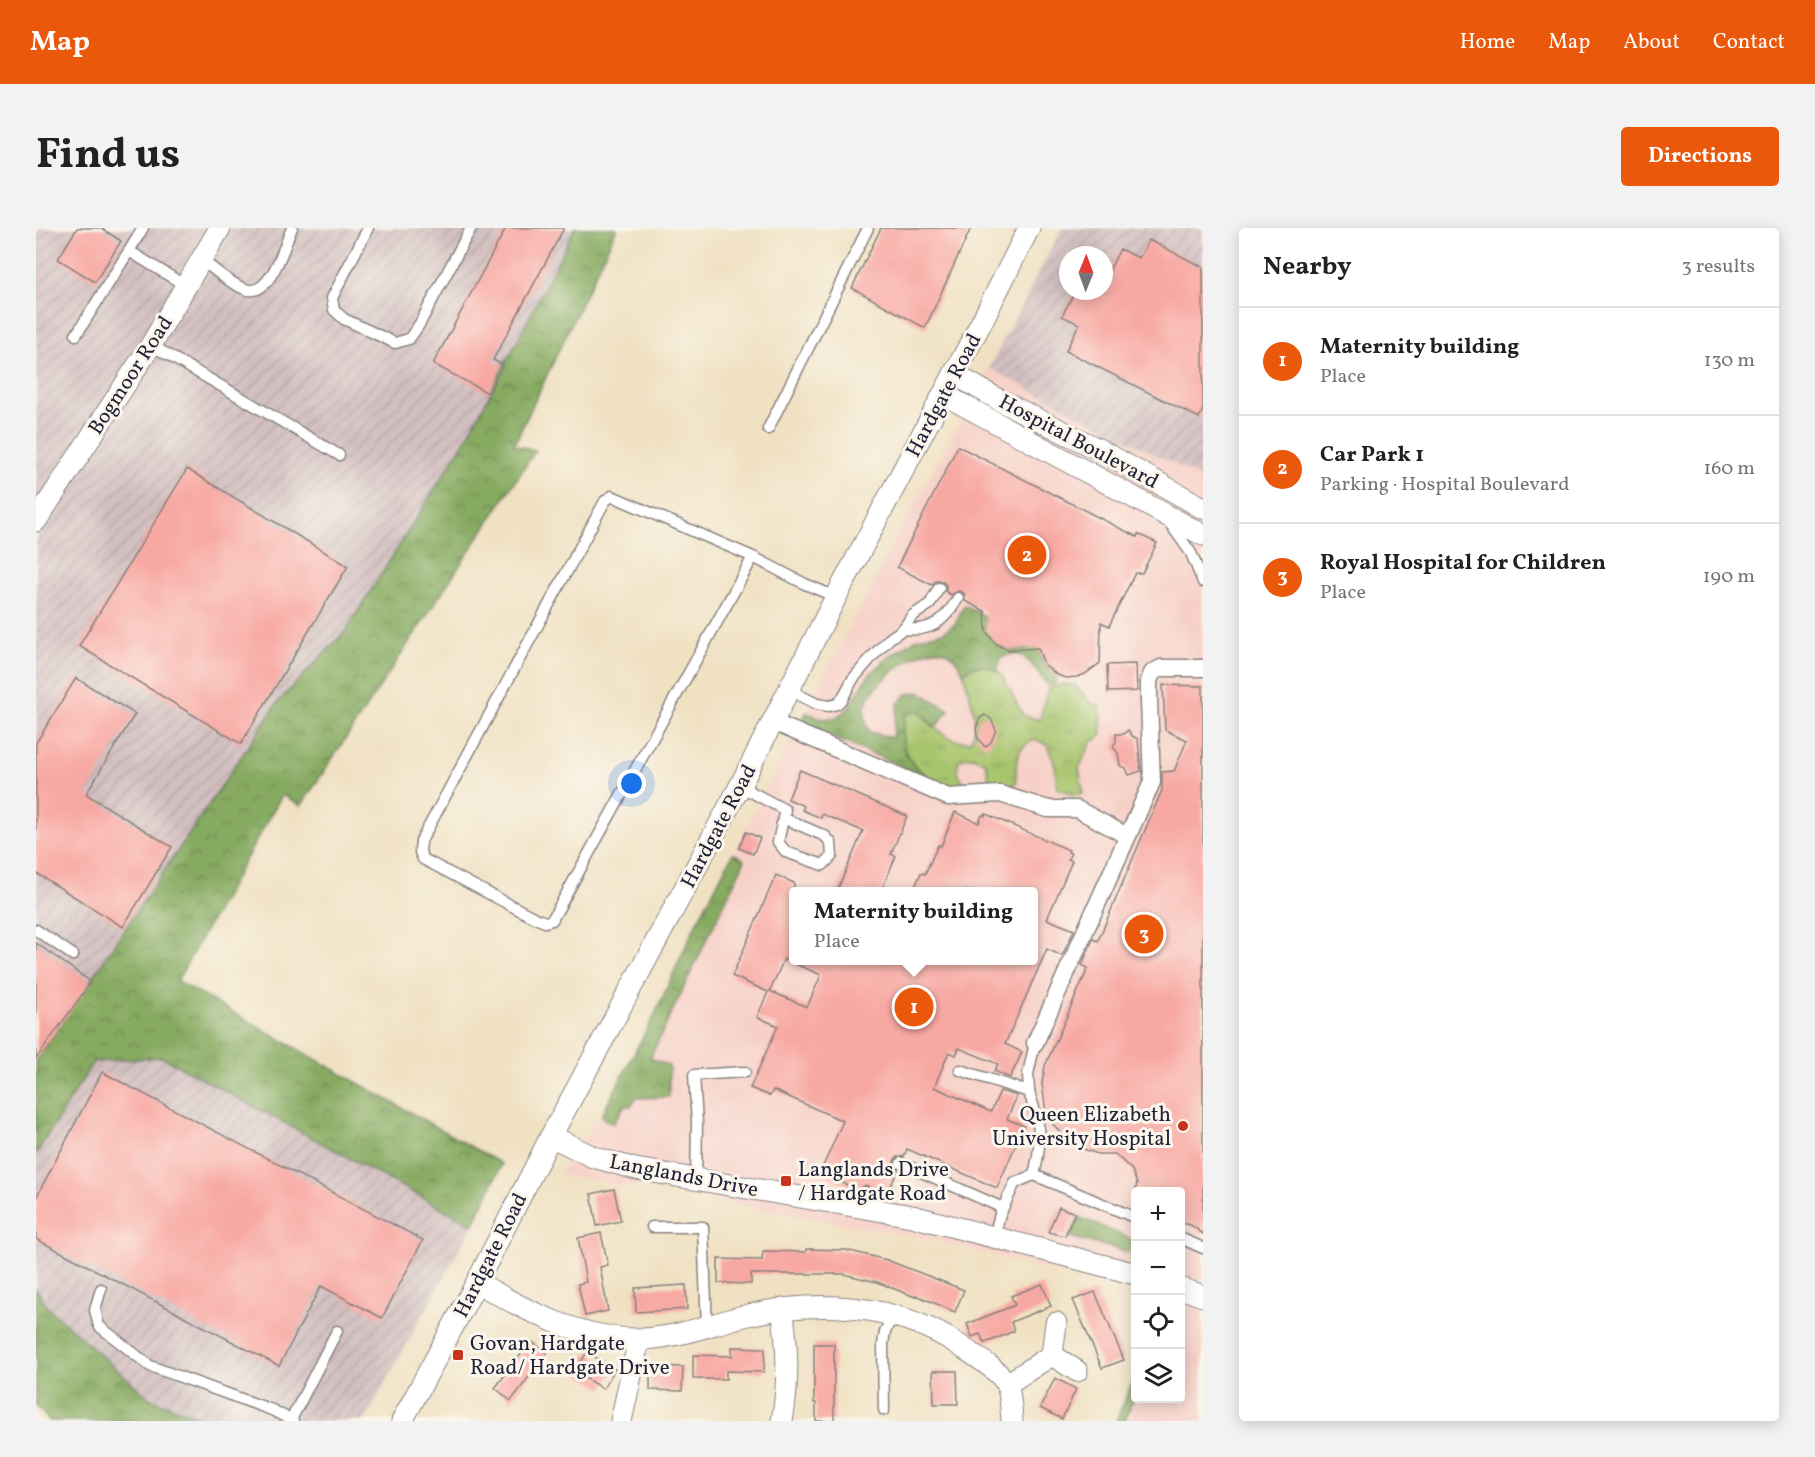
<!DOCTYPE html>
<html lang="en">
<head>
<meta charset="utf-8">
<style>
  :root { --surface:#fff; --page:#f2f2f2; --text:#202124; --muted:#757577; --line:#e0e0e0; --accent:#ea580c }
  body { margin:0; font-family:Vollkorn,serif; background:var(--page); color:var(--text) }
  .controls { position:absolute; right:18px; bottom:18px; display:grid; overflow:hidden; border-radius:6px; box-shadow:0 3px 15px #0003 }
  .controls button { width:54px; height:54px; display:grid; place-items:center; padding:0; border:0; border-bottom:2px solid var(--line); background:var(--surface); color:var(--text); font:30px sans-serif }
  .compass { position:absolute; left:1023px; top:18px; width:54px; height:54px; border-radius:50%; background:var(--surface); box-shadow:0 3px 15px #0003; rotate:1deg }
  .you { position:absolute; left:596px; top:556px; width:21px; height:21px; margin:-15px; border:4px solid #fff; border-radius:50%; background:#1a73e8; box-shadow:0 0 0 9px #1a73e833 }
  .badge { display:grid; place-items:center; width:39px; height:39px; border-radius:50%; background:var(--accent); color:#fff; font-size:20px; font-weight:700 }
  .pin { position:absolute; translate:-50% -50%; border:3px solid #fff; box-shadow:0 2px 6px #0006 }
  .popup { position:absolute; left:753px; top:659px; width:249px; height:78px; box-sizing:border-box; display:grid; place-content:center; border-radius:6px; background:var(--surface); filter:drop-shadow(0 2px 4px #0005); font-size:20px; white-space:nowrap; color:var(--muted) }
  .popup b { font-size:22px; color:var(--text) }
  .popup::after { content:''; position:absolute; left:50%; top:100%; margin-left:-12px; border:12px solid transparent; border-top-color:var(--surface) }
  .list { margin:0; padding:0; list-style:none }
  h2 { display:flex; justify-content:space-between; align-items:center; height:78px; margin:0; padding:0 24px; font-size:26px }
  h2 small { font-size:20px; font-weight:400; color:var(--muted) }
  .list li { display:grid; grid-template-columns:39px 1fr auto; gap:18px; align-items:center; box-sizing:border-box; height:108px; padding:0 24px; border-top:2px solid var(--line) }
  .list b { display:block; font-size:22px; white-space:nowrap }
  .list p { margin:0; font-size:20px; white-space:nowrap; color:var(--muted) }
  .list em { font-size:20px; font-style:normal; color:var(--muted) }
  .icon { flex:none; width:33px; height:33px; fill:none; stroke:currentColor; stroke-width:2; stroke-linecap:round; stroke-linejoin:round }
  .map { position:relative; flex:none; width:1167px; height:1193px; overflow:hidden; border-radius:6px }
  header { display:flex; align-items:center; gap:36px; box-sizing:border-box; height:84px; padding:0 30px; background:var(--accent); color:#fff }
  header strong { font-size:28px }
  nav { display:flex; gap:33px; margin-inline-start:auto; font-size:21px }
  .intro { display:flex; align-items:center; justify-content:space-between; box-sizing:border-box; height:144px; padding:0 36px }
  h1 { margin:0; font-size:42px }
  .button { padding:15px 27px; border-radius:6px; background:var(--accent); color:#fff; font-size:21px; font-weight:700 }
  main { display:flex; gap:36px; padding:0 36px }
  aside { flex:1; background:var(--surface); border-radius:6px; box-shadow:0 3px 15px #0003 }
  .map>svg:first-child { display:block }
  .built { fill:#f7d1c8; fill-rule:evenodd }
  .industrial { fill:url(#industrial-furrows); fill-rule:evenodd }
  .grass { fill:url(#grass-tufts); stroke:#657454; stroke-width:1.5 }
  .forest { fill:url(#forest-crowns); stroke:#54664e; stroke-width:1.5 }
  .building { fill:#f8a8a3; fill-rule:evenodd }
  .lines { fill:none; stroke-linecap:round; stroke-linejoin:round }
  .service-casing { stroke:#89827f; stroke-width:13 }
  .pedestrian-casing { stroke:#89827f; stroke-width:19 }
  .minor-casing { stroke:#89827f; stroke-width:23 }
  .service { stroke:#fff; stroke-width:10 }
  .pedestrian { stroke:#fff; stroke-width:16 }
  .minor { stroke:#fff; stroke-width:21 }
  .poi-dot { fill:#c8321e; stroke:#fbf7ec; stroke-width:2 }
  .labels { text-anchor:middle; stroke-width:6; stroke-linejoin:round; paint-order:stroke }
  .street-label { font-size:21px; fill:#22223b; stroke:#fbf7ec }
  .poi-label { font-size:21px; fill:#22223b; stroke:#fbf7ec; text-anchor:start }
</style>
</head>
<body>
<header>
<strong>Map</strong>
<nav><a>Home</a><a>Map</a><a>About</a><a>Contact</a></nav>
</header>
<div class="intro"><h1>Find us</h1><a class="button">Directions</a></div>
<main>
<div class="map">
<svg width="1167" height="1193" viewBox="0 0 1167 1193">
  <defs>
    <pattern id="industrial-furrows" width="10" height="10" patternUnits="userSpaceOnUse" patternTransform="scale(1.5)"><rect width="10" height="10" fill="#d2bfc0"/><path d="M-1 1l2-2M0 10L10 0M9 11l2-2" fill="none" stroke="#b4a4a6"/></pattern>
    <pattern id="grass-tufts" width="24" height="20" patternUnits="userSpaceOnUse" patternTransform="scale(1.5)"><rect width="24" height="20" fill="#a8c56d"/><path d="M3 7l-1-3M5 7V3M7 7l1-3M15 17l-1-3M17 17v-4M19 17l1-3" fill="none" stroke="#90a95f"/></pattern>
    <pattern id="forest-crowns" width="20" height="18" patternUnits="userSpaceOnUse" patternTransform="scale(1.5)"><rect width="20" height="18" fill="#86aa60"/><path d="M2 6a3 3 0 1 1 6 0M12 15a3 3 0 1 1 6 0" fill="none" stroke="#6d8a50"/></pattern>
  </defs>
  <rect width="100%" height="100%" fill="#fbf7ec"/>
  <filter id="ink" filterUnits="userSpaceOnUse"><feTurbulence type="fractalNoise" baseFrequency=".0167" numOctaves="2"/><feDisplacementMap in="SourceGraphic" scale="12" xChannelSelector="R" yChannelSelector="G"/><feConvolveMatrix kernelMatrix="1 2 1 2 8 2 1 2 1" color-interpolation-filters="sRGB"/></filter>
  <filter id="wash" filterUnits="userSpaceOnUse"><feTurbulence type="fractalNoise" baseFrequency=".008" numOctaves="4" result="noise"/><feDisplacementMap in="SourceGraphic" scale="24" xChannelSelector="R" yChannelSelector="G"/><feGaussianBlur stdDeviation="1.35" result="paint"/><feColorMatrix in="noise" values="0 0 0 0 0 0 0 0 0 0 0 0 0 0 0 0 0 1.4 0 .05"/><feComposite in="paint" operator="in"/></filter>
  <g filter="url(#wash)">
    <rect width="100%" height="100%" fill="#f0e1c3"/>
    <path class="built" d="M953,140l214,111v942h-87l19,-46 1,23h44v-206h-44l-1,100 -197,-51 -224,-41 -155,-26 43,-60 53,-100 39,-86 208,-401zM758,664h240v68h-240z"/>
    <g class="industrial">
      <polygon points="0,0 539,0 432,208 310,401 242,474 0,833"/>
      <path d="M1026,0h141v251l-214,-111zM1032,27h36v36h-36z"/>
      <polygon points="126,829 437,997 328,1193 174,1193 113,1170 12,1080 0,1061 0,926 57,834"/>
    </g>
    <path class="grass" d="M937,438h16l12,7 22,42 17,5 8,-31 14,-5 13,1 17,19 8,1 2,30 -11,8 -12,25 4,25 -10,2 -16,-7 -2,-23 -8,-20 -12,-6c-21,9 -19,23 -19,44 -11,5 -18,6 -27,-2l-3,-18c-11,-6 -18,-10 -28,-1v11l8,14 -5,3 -34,-13c-4,-7 -10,-7 -14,-13 -14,-16 -11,-31 -8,-50l14,-3c12,15 31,33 51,30 12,-18 -2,-50 -7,-69z"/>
    <g class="forest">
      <polygon points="539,0 581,0 478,217 500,222 265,578 246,567 141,753 466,936 437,997 126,829 57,834 0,926 0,833 242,474 311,401 432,208"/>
      <path d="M928,377l21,11c1,22 13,36 36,34 6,-1 11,-4 18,-5 0,15 6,23 18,30l-2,9 -8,2c-11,-16 -23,-42 -46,-28l-4,13c-12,-7 -22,-6 -34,1 -5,-8 -9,-18 -18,-21 -22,-9 -69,30 -78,50 -5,11 -2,21 3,31l22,6 6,-34 9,-10 13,-2 29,18 -14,18 -16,-17 -14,3c-3,19 -6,35 8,50 4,6 10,6 14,13l-127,-53 6,-11 19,6 11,-2 12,-8 20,-33 20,-19 30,-19 25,-6 12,-8z"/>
      <polygon points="697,625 709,632 614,830 633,838 633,869 600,870 595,878 588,878 577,896 567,890 566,886 619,786 658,700"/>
      <polygon points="1043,989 1099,1013 1099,1026 1034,1009"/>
      <polygon points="0,1061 12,1080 113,1170 174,1193 13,1193 0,1177"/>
      <polygon points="1099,1147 1099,1165 1089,1193 1080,1193"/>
    </g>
    <g id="blocks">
      <g class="building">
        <polygon points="41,0 65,0 85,13 59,54 22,31"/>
        <polygon points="470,0 528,0 457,132 467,137 452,165 397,136"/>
        <polygon points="845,0 935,0 889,100 816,60"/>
        <polygon points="1113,12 1167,39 1167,181 1163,190 1030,123 1043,96 1026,88 1039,63 1068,63 1068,53 1084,21 1103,30"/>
        <polygon points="922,218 1101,309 1102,306 1121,315 1106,345 1099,345 1073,398 1065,394 1064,435 1049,446 1041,449 1030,450 1021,447 1008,436 1002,420 974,422 966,419 959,415 950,403 949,383 929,373 929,367 926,364 922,363 915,367 910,364 910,357 906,353 900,353 896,357 861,339"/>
        <polygon points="151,241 312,338 205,516 43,418"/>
        <polygon points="1100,436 1101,463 1072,464 1071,437"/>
        <polygon points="40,450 99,486 50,566 136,619 87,699 0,645 0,515"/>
        <polygon points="1127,457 1167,458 1167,1006 1155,997 1144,995 1144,963 1099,963 1101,956 1096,942 1079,926 1062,926 1047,921 1033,914 1017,896 1010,884 1006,855 1009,838 1052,740 1046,737 1057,711 1062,713 1126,562 1126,544 1138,543 1151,512 1129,502"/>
        <polygon points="949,487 955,491 960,502 955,514 949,519 941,509 940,500 944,490"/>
        <polygon points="1092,502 1096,508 1102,511 1105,543 1093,547 1090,540 1084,538 1082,525 1077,519 1080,513 1080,506 1088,506"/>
        <polygon points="764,542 871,588 855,626 860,628 845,663 801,663 827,603 786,586 785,590 766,582 768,578 752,571"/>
        <path d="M919,584l24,11 3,-8 3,1 1,-2 83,36 -1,2 3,1 -3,6 4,2 -25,58 27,11 -12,26 -15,-7 -42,95 17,8 -12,26 -16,-7 4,-7 -39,-16 -3,7 -7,-3 -15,35 57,25 9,-21 17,5 -10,23 17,7 -27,62 -90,-39 -3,7 -7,1 -3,4 1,6 3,3 -13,28 -11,-1 -1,-6 -4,-5h-5l-5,4 -39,-17 23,-52 -70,-31 -3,6 -20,-8 28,-62 -21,-9 11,-25 -36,-16 44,-101 18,8v77h240v-69h-121l8,-18 4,1 13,-29 3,1zM748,731l37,16 -14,32 -37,-16z"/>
        <polygon points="710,604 724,610 717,626 703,620"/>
        <polygon points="0,715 55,754 0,831"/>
        <polygon points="66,844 387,1012 346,1090 285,1058 243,1138 0,1011 0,970"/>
        <polygon points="578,961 585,993 561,998 555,966"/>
        <polygon points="1023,979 1039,985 1029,1008 1012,1004"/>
        <polygon points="565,1005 572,1037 564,1039 572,1083 549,1088 542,1056 550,1054 542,1010"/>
        <polygon points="770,1021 810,1022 851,1032 928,1062 919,1084 880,1067 879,1069 841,1054 807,1046 715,1046 715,1056 682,1055 682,1031 726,1032 727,1023 770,1024"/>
        <polygon points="1006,1056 1015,1078 975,1094 978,1103 957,1112 948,1115 944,1106 936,1109 931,1096 979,1077 975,1068"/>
        <polygon points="650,1057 651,1081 600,1084 599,1060"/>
        <polygon points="1059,1064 1088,1132 1066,1140 1037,1072"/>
        <polygon points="495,1113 511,1125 475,1173 459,1160"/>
        <polygon points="778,1116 798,1116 798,1193 780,1193 780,1175 778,1175"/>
        <polygon points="696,1119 729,1120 728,1144 690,1143 690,1151 657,1151 657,1127 696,1128"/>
        <polygon points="551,1124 579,1141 567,1161 539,1144"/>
        <polygon points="614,1138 647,1139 646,1163 614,1162"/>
        <polygon points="897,1143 921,1143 922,1176 898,1176"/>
        <polygon points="1019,1150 1040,1161 1026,1191 1004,1180"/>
      </g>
    </g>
  </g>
  <g filter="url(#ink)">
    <use href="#blocks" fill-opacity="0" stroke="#89827f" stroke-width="1.5"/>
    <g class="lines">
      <defs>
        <g id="service">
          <polyline points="107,0 93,23 150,58"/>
          <polyline points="332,0 296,70 298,82 308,91 359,115 373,111 383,97 435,0"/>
          <path d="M166,32c13,10 27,23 43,29 25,10 39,-43 47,-61"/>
          <polyline points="40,107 93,23"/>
          <polyline points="115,117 303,227"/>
          <polyline points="732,201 832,0"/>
          <polyline points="1133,294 1155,325 1167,354"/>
          <polyline points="717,329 516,692 509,694 499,690 387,631 384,624 385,613 569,273 576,268 717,329 769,356 800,369"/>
          <path d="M867,401c28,3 41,-7 55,-31"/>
          <polyline points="753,462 781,476 793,478 801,476 806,471 817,451 835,430 853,411 867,401 876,388 894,376 903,360"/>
          <polyline points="704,558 749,582 742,614 750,624 787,637 796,628 795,615 789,608 747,590"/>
          <polyline points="0,702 37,727"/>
          <path d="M924,842l69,22c12,37 14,45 5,83"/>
          <polyline points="993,864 992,846 999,815"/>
          <polyline points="865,935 967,980"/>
          <polyline points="660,951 661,895 658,847 709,844"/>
          <polyline points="825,980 830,965"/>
          <polyline points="616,999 667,999 671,1099"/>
          <polyline points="958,1009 964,986 979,955 998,947 1100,990"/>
          <polyline points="1144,1010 1167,1020"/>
          <polyline points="65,1061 59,1082 63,1098 114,1138 236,1182 257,1193"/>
          <polyline points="848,1182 847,1116 849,1104 856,1088"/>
          <polyline points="255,1192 301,1103"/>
        </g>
        <g id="pedestrian">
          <polyline points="737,494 912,569 964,566 1012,581 1041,581 1091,608"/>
          <polyline points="999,815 1116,554 1113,473 1113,453 1116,445 1125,440 1167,440"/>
        </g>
        <g id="minor">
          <polyline points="918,146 965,173 1062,221 1167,280"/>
          <polyline points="907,166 1167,307"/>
          <polyline points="0,293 115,117 184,0"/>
          <polyline points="515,908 557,929 600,941 876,988 1100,1046"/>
          <path d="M441,1054c48,29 104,57 161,57 35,0 68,-13 102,-22 73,-18 154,-15 219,28 13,9 41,25 48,40 4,11 4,25 5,36"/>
          <polyline points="1144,1060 1167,1068"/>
          <polyline points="1020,1095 1016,1127 1041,1143"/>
          <polyline points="971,1156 1016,1127"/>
          <polyline points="366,1193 441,1054 515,908 704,558 800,369 944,97 993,0"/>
          <polyline points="585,1193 603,1111"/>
          <path d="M746,1193c7,-38 6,-75 0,-113"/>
        </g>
      </defs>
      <use href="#service" class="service-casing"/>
      <use href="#pedestrian" class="pedestrian-casing"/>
      <use href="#minor" class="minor-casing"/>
      <use href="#service" class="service"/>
      <use href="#pedestrian" class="pedestrian"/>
      <use href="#minor" class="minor"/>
    </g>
  </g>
  <g class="poi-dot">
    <circle cx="1147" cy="898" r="6"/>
    <rect x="744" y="947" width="12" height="12" rx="3"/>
    <rect x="416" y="1121" width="12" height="12" rx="3"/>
  </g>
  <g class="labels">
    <g class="street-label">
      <text transform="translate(94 147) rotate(-57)" y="7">Bogmoor Road</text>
      <text transform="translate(907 167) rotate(-62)" y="7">Hardgate Road</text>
      <text transform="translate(1043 213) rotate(28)" y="7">Hospital Boulevard</text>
      <text transform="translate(682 598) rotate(-62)" y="7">Hardgate Road</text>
      <text transform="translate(648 947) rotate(11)" y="7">Langlands Drive</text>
      <text transform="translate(454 1027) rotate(-63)" y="7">Hardgate Road</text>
    </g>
    <g class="poi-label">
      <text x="1135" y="893" text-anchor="end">Queen Elizabeth<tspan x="1135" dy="24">University Hospital</tspan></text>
      <text x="762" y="948">Langlands Drive<tspan x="762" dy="24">/ Hardgate Road</tspan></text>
      <text x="434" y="1122">Govan, Hardgate<tspan x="434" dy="24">Road/ Hardgate Drive</tspan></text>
    </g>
  </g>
</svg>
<div class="controls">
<button>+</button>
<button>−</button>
<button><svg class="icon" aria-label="locate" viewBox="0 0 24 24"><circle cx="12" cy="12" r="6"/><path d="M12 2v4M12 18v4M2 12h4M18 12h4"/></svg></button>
<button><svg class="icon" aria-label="layers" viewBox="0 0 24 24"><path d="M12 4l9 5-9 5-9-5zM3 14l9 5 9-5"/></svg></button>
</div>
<svg class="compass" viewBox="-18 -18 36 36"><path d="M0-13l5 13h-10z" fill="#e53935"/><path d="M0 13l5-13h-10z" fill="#757577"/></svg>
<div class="you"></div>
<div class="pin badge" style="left:878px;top:779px">1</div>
<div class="popup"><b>Maternity building</b>Place</div>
<div class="pin badge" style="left:991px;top:327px">2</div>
<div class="pin badge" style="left:1108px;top:706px">3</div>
</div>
<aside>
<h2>Nearby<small>3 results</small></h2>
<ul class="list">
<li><span class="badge">1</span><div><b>Maternity building</b><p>Place</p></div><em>130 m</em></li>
<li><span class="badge">2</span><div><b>Car Park 1</b><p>Parking · Hospital Boulevard</p></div><em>160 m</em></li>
<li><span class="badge">3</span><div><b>Royal Hospital for Children</b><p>Place</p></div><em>190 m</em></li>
</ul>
</aside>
</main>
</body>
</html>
